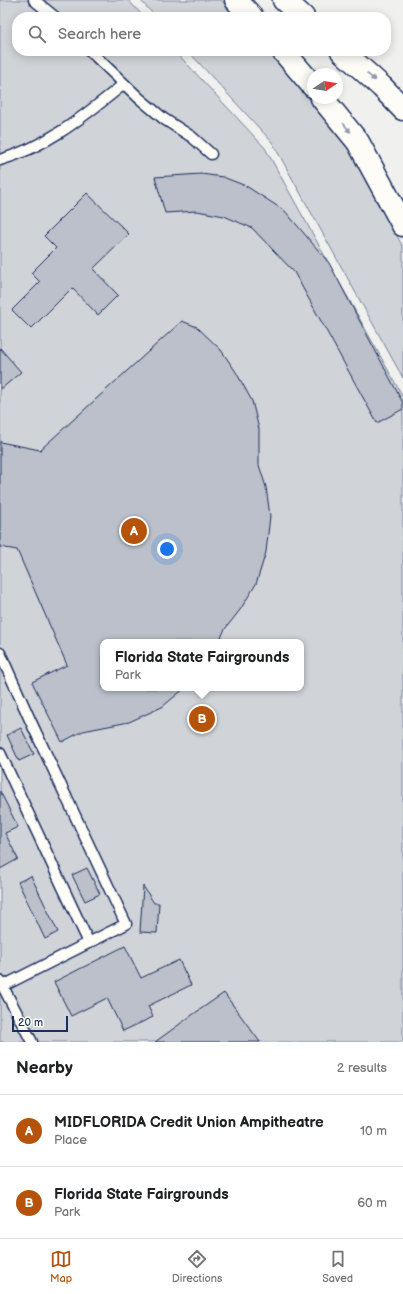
<!DOCTYPE html>
<html lang="en">
<head>
<meta charset="utf-8">
<style>
  :root { --surface:#fff; --page:#f6f6f6; --text:#202124; --muted:#757577; --line:#e0e0e0; --accent:#b45309 }
  body { margin:0; font-family:"Balsamiq Sans",sans-serif; background:var(--page); color:var(--text) }
  .compass { position:absolute; left:307px; top:68px; width:36px; height:36px; border-radius:50%; background:var(--surface); box-shadow:0 2px 10px #0003; rotate:78deg }
  .scale { position:absolute; left:12px; bottom:10px; width:56px; box-sizing:border-box; padding-left:4px; border:2px solid #1b2f5e; border-top:0; font-size:11px; line-height:14px; white-space:nowrap; color:#1b2f5e; -webkit-text-stroke:3px #fdfcf7; paint-order:stroke }
  .you { position:absolute; left:167px; top:549px; width:14px; height:14px; margin:-10px; border:3px solid #fff; border-radius:50%; background:#1a73e8; box-shadow:0 0 0 6px #1a73e833 }
  .badge { display:grid; place-items:center; width:26px; height:26px; border-radius:50%; background:var(--accent); color:#fff; font-size:13px; font-weight:700 }
  .pin { position:absolute; translate:-50% -50%; border:2px solid #fff; box-shadow:0 1px 4px #0006 }
  .popup { position:absolute; left:100px; top:639px; width:204px; height:52px; box-sizing:border-box; display:grid; place-content:center; border-radius:8px; background:var(--surface); filter:drop-shadow(0 1px 3px #0005); font-size:13px; white-space:nowrap; color:var(--muted) }
  .popup b { font-size:15px; color:var(--text) }
  .popup::after { content:''; position:absolute; left:50%; top:100%; margin-left:-8px; border:8px solid transparent; border-top-color:var(--surface) }
  .list { margin:0; padding:0; list-style:none }
  h2 { display:flex; justify-content:space-between; align-items:center; height:52px; margin:0; padding:0 16px; font-size:17px }
  h2 small { font-size:13px; font-weight:400; color:var(--muted) }
  .list li { display:grid; grid-template-columns:26px 1fr auto; gap:12px; align-items:center; box-sizing:border-box; height:72px; padding:0 16px; border-top:1px solid var(--line) }
  .list b { display:block; font-size:15px; white-space:nowrap }
  .list p { margin:0; font-size:13px; white-space:nowrap; color:var(--muted) }
  .list em { font-size:13px; font-style:normal; color:var(--muted) }
  .icon { flex:none; width:22px; height:22px; fill:none; stroke:currentColor; stroke-width:2; stroke-linecap:round; stroke-linejoin:round }
  .map { position:relative; flex:none; width:403px; height:1042px; overflow:hidden }
  .search { position:absolute; background:var(--surface); box-shadow:0 2px 10px #0003; left:12px; right:12px; top:12px; height:44px; display:flex; align-items:center; gap:10px; box-sizing:border-box; padding:0 14px; border-radius:16px; color:var(--muted); font-size:15px }
  .sheet { height:196px; background:var(--surface) }
  nav { display:flex; justify-content:space-around; align-items:center; box-sizing:border-box; height:56px; border-top:1px solid var(--line); background:var(--surface); font-size:11px; color:var(--muted) }
  nav a { display:grid; justify-items:center; gap:2px }
  nav .on { color:var(--accent) }
  .map>svg:first-child { display:block }
  .green { fill:#d0d3d8; stroke:#76819b; fill-rule:evenodd }
  .building { fill:#bbc0ca; stroke:#1b2f5e }
  .lines { fill:none; stroke-linecap:round; stroke-linejoin:round }
  .lane-casing { stroke:#1b2f5e; stroke-width:13 }
  .highway-casing { stroke:#1b2f5e; stroke-width:25 }
  .lane { stroke:#fdfcf7; stroke-width:10 }
  .highway { stroke:#fdfcf7; stroke-width:22 }
  .oneway { fill:#8c96aa }
</style>
</head>
<body>
<div class="map">
<svg width="403" height="1042" viewBox="0 0 403 1042">
  <rect width="100%" height="100%" fill="#f0f0ee"/>
  <filter id="ink" filterUnits="userSpaceOnUse"><feTurbulence type="fractalNoise" baseFrequency=".025" numOctaves="2"/><feDisplacementMap in="SourceGraphic" scale="8" xChannelSelector="R" yChannelSelector="G"/><feConvolveMatrix kernelMatrix="1 2 1 2 8 2 1 2 1" color-interpolation-filters="sRGB"/></filter>
  <g filter="url(#ink)">
    <g class="green">
      <path d="M0,0h128l16,17h-127v34h158l90,97 138,249v645h-403zM103,642h198v46h-198z"/>
      <polygon points="140,0 221,0 237,17 156,17"/>
      <polygon points="188,51 269,51 285,69 349,148 403,247 403,378 272,142"/>
    </g>
    <g class="building">
      <polygon points="201,174 223,177 246,186 285,211 329,263 403,403 403,409 377,423 294,272 252,228 224,216 197,211 165,213 155,177"/>
      <polygon points="87,193 129,234 93,269 118,295 98,315 72,288 31,329 12,310 40,282 31,273 56,248 44,236"/>
      <polygon points="182,321 197,327 221,350 236,372 252,401 259,429 259,465 266,487 270,516 266,552 256,584 240,610 225,629 219,642 103,642 103,688 185,688 162,707 129,722 83,731 62,742 32,682 67,665 17,550 0,547 0,442 40,450"/>
      <polygon points="0,348 21,372 0,390"/>
      <polygon points="21,728 34,754 19,761 7,735"/>
      <polygon points="0,791 18,827 5,833 18,859 0,869"/>
      <polygon points="87,868 100,894 85,901 72,875"/>
      <polygon points="31,876 58,932 45,939 18,882"/>
      <polygon points="143,886 154,903 159,903 157,933 140,932"/>
      <polygon points="125,946 141,978 179,960 191,985 148,1006 153,1017 123,1031 107,998 71,1016 54,982"/>
      <polygon points="224,993 260,1042 155,1042 195,1013"/>
    </g>
    <g class="lines">
      <defs>
        <g id="lane">
          <polyline points="34,0 55,17"/>
          <polyline points="90,51 139,98 164,119 192,137 211,154"/>
          <path d="M0,160c49,-14 85,-45 124,-76"/>
          <polyline points="0,653 31,722 126,924 3,986"/>
          <polyline points="0,753 89,943"/>
          <polyline points="0,981 32,1042"/>
        </g>
        <g id="highway">
          <polyline points="236,0 252,17"/>
          <polyline points="284,0 303,17"/>
          <polyline points="283,51 313,86"/>
          <polyline points="342,51 382,87 403,109"/>
          <polyline points="322,98 358,142 403,225"/>
        </g>
      </defs>
      <use href="#lane" class="lane-casing"/>
      <use href="#highway" class="highway-casing"/>
      <use href="#lane" class="lane"/>
      <use href="#highway" class="highway"/>
    </g>
    <defs><path id="oneway-solid" d="M-6-.8H1V-3.2L6.5 0L1 3.2V.8H-6Z"/></defs>
    <g class="oneway">
      <use href="#oneway-solid" transform="translate(371 77) rotate(41)"/>
      <use href="#oneway-solid" transform="translate(347 128) rotate(51)"/>
    </g>
  </g>
</svg>
<svg class="compass" viewBox="-18 -18 36 36"><path d="M0-13l5 13h-10z" fill="#e53935"/><path d="M0 13l5-13h-10z" fill="#757577"/></svg>
<div class="scale">20 m</div>
<div class="you"></div>
<div class="pin badge" style="left:134px;top:531px">A</div>
<div class="pin badge" style="left:202px;top:719px">B</div>
<div class="popup"><b>Florida State Fairgrounds</b>Park</div>
<div class="search"><svg class="icon" aria-label="search" viewBox="0 0 24 24"><circle cx="10" cy="10" r="6"/><path d="M15 15l6 6"/></svg>Search here</div>
</div>
<section class="sheet">
<h2>Nearby<small>2 results</small></h2>
<ul class="list">
<li><span class="badge">A</span><div><b>MIDFLORIDA Credit Union Ampitheatre</b><p>Place</p></div><em>10 m</em></li>
<li><span class="badge">B</span><div><b>Florida State Fairgrounds</b><p>Park</p></div><em>60 m</em></li>
</ul>
</section>
<nav>
<a class="on"><svg class="icon" aria-label="map" viewBox="0 0 24 24"><path d="M3 6l6-2 6 2 6-2v14l-6 2-6-2-6 2zM9 4v14M15 6v14"/></svg>Map</a>
<a><svg class="icon" aria-label="directions" viewBox="0 0 24 24"><path d="M12 3l9 9-9 9-9-9zM9 14v-3h6M13 9l2 2-2 2"/></svg>Directions</a>
<a><svg class="icon" aria-label="saved" viewBox="0 0 24 24"><path d="M7 4h10v16l-5-4-5 4z"/></svg>Saved</a>
</nav>
</body>
</html>
